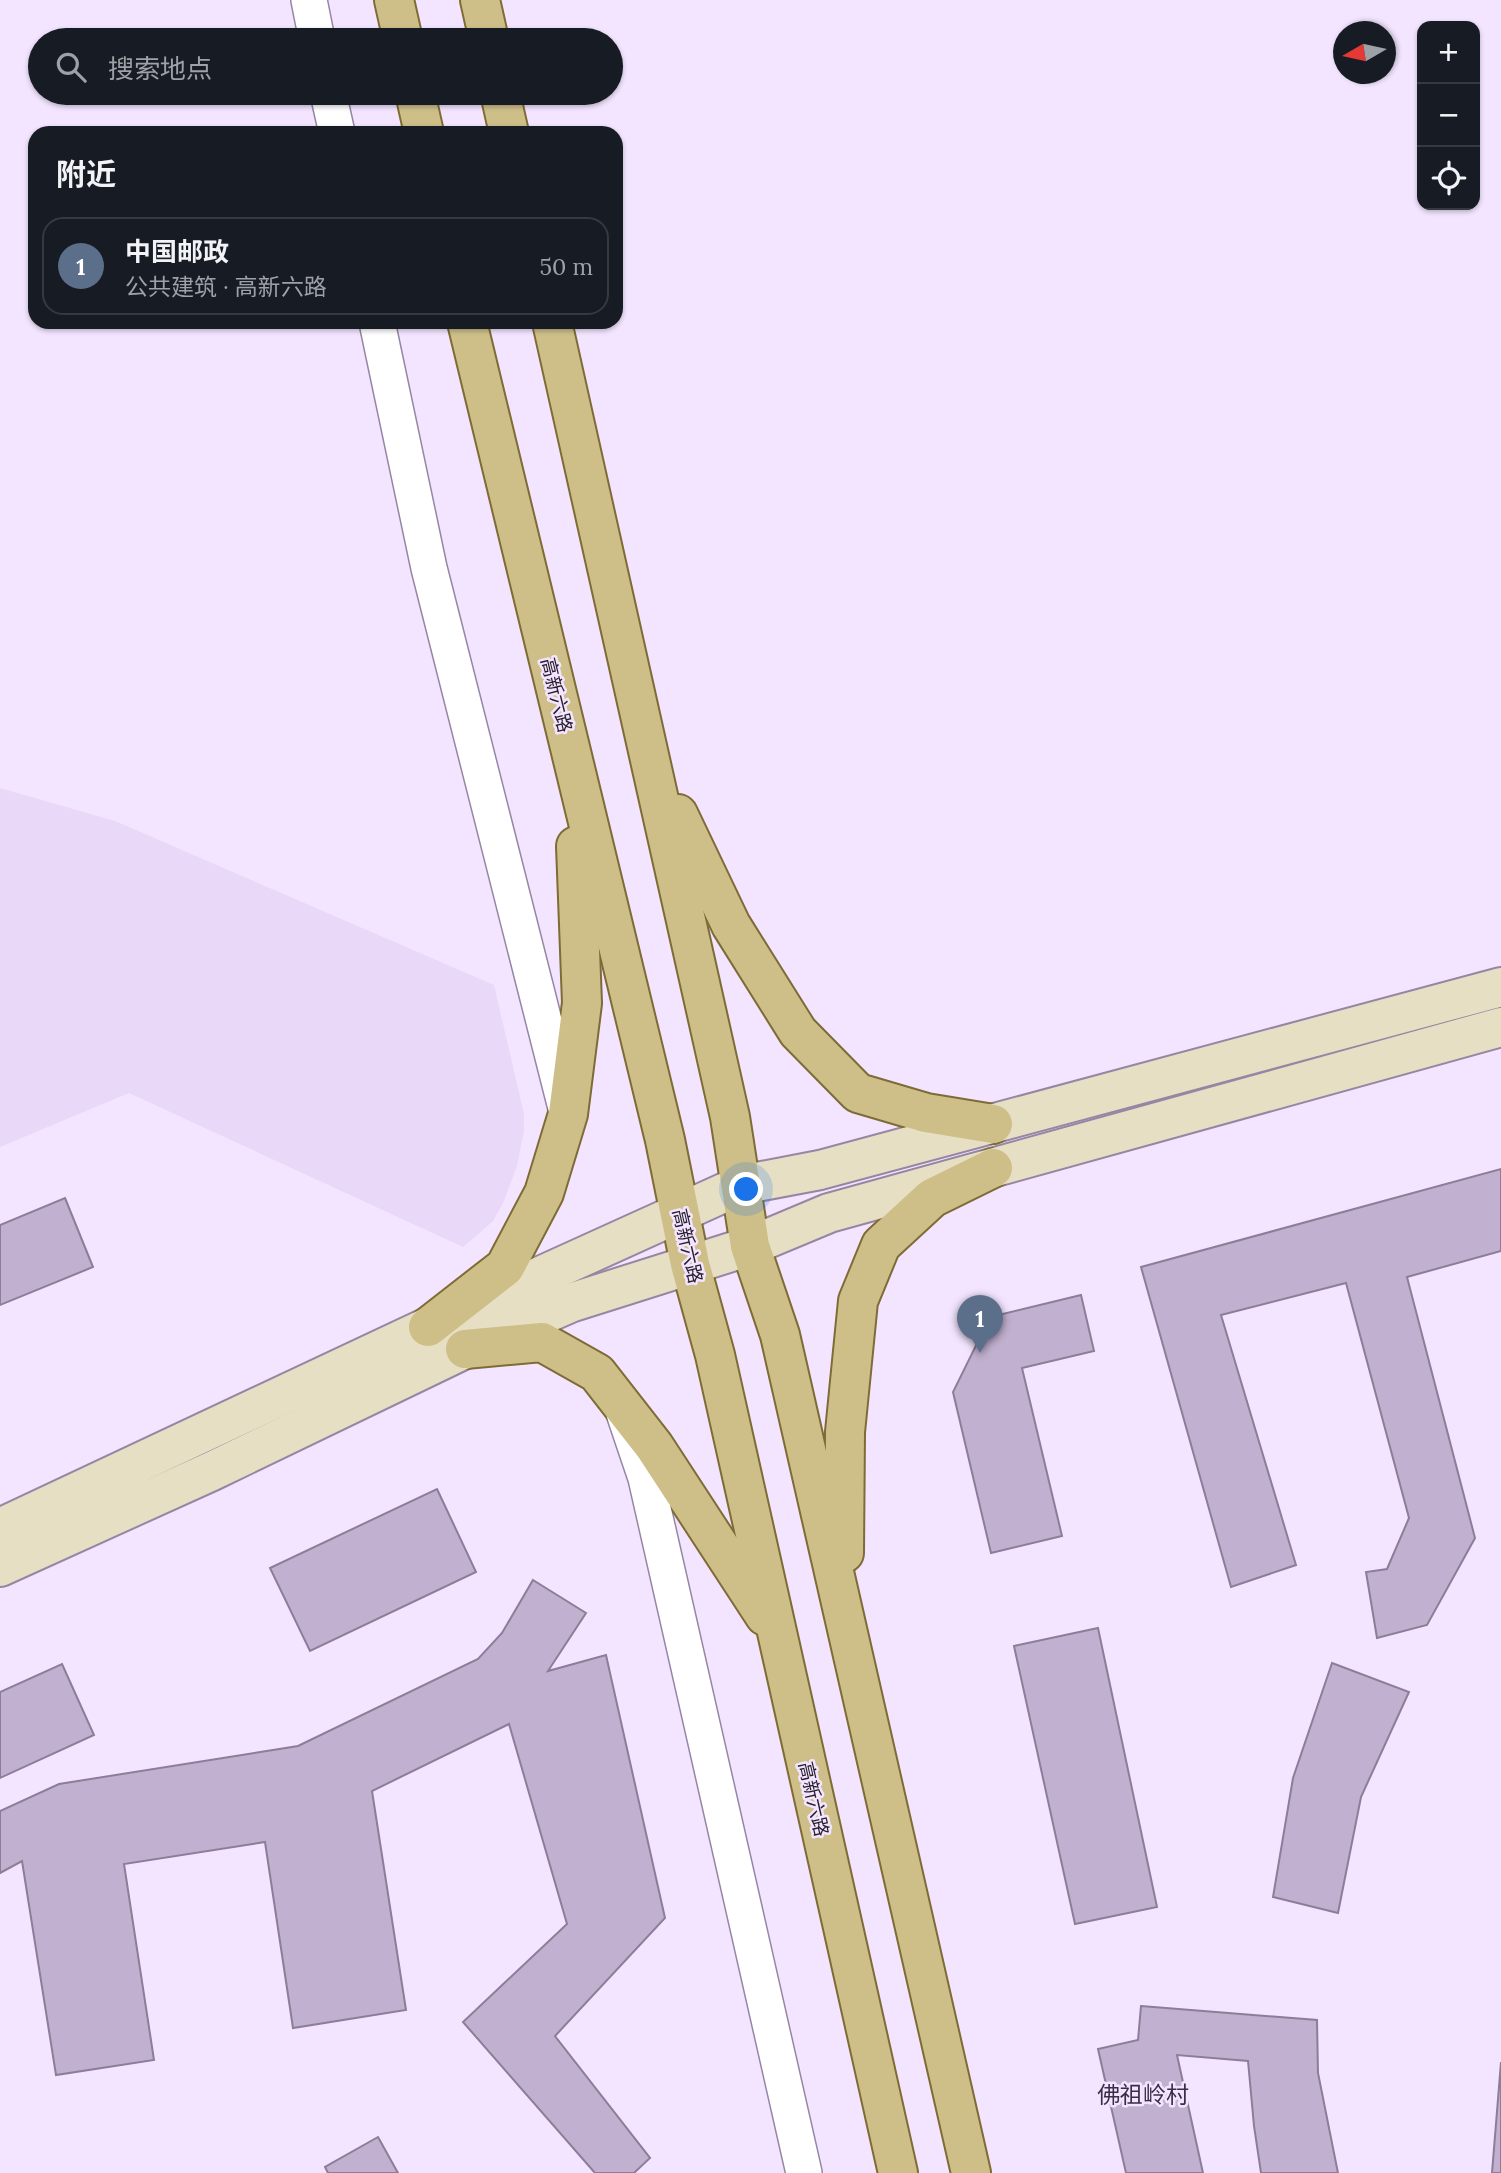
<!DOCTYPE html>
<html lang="zh">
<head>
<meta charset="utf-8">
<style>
  :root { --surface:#171b24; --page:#242831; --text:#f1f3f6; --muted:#9ea1a6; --line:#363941; --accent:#0f766e }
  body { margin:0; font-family:Lora,"Noto Sans SC",serif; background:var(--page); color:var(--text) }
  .controls { position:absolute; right:21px; top:21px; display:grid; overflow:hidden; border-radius:14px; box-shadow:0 2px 5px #0004 }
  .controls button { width:63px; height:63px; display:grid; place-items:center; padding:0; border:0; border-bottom:2px solid var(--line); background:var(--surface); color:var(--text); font:35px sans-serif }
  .compass { position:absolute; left:1333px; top:21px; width:63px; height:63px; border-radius:50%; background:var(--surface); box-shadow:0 2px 5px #0004; rotate:261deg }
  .you { position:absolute; left:747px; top:1190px; width:24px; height:24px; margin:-18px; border:5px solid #fff; border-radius:50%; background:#1a73e8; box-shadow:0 0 0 10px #1a73e833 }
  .badge { display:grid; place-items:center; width:46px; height:46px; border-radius:50%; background:var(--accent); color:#fff; font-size:23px; font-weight:700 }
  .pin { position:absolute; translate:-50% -58px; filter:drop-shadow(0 2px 4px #0008) }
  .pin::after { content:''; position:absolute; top:37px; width:24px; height:21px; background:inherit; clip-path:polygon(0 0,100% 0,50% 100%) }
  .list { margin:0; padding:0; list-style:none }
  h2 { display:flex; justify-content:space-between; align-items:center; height:91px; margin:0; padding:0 28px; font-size:30px }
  h2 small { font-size:23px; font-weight:400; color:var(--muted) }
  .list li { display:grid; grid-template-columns:46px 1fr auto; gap:21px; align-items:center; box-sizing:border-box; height:98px; margin:0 14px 14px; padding:0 14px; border:2px solid var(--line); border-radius:21px }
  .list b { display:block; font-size:26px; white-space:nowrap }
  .list p { margin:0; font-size:23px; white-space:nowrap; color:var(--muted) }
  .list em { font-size:23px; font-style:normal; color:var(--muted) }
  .icon { flex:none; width:38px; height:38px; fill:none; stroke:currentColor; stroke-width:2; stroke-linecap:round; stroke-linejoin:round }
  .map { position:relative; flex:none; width:1501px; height:2173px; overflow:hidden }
  .search { position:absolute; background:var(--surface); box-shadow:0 2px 5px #0004; left:28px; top:28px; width:595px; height:77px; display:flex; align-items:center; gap:18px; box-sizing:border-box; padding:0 24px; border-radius:38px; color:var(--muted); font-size:26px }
  .panel { position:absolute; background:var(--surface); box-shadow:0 2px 5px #0004; left:28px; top:126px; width:595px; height:203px; border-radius:21px }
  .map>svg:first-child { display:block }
  .built { fill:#e9d8f7 }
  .building { fill:#c1b0cf; stroke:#8d7d99; stroke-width:2 }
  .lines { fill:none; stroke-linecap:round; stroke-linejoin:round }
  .tertiary-casing { stroke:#9686a3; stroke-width:38 }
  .secondary-casing { stroke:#9686a3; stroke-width:42 }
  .primary-casing { stroke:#7e6b35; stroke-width:42 }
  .tertiary { stroke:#fff; stroke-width:35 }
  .secondary { stroke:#e7dfc4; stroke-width:38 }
  .primary { stroke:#cebf89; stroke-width:38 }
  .labels { text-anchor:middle; stroke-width:5; stroke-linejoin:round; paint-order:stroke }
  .street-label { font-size:19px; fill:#251e2a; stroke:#f3e5ff }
  .quarter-label { font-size:23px; fill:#3b2d45; stroke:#f3e5ff }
</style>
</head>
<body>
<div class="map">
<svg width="1501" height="2173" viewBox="0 0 1501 2173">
  <rect width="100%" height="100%" fill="#f3e5ff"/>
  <polygon class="built" points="0,788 115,821 494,985 524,1114 524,1131 517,1166 503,1203 493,1221 463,1247 129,1093 0,1147"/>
  <g class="building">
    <polygon points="1501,1169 1501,1251 1407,1277 1475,1538 1427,1625 1377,1638 1366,1572 1387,1569 1409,1518 1346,1283 1221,1315 1296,1565 1231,1587 1141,1267"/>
    <polygon points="65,1198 93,1267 0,1305 0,1225"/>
    <polygon points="1081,1295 1094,1351 1022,1368 1062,1536 991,1553 953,1392 990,1317"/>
    <polygon points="437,1489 476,1572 310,1651 270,1568"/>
    <polygon points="533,1580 586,1613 548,1671 606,1655 665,1918 555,2036 650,2158 634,2173 595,2173 463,2022 567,1924 509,1724 372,1791 406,2010 293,2028 265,1842 124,1864 154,2060 56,2075 22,1861 0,1873 0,1811 59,1784 298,1746 478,1659 502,1633"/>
    <polygon points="1098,1628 1157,1907 1075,1924 1014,1646"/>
    <polygon points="1332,1663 1409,1692 1361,1797 1338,1913 1273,1897 1293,1778"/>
    <polygon points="62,1664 94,1735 0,1778 0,1692"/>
    <polygon points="1141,2006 1317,2020 1318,2073 1338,2173 1261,2173 1254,2126 1248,2061 1177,2055 1203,2173 1126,2173 1098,2049 1138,2040"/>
    <polygon points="1501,2062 1501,2173 1492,2173"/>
    <polygon points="378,2137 398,2173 328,2173 325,2167"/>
  </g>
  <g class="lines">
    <defs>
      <g id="tertiary">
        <polyline points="309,0 317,40"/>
        <polyline points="328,93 337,133"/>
        <polyline points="377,322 429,568 566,1108"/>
        <polyline points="624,1413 646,1478 804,2173"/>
      </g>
      <g id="secondary">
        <polyline points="0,1528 428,1327 741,1185 820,1170 1501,987"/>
        <polyline points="0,1567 212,1471 465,1349 570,1303 750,1246 829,1213 1501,1027"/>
      </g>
      <g id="primary">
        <polyline points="394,0 403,40"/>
        <polyline points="480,0 489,40"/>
        <polyline points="415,93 424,133"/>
        <polyline points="500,93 509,133"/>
        <polyline points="467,322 665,1140 690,1264 715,1355 898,2173"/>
        <polyline points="552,322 730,1117 750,1246 780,1335 971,2173"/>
        <polyline points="678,814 731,925 798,1032 858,1093 926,1113 993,1124"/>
        <polyline points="428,1327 505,1267 544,1193 568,1114 582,1003 576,846"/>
        <polyline points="465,1349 542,1342 597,1373 654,1446 765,1616"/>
        <polyline points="844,1553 845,1432 858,1301 881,1245 932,1198 993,1168"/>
      </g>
    </defs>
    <use href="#tertiary" class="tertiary-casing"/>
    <use href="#secondary" class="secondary-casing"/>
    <use href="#primary" class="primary-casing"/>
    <use href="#tertiary" class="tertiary"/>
    <use href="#secondary" class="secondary"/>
    <use href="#primary" class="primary"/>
  </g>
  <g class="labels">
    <g class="street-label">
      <text transform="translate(557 695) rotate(76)" y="7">高新六路</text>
      <text transform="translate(688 1246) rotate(77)" y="7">高新六路</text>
      <text transform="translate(814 1799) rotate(77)" y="7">高新六路</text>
    </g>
    <g class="quarter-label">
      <text x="1143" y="2103">佛祖岭村</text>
    </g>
  </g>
</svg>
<div class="controls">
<button>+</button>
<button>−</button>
<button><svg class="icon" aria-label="locate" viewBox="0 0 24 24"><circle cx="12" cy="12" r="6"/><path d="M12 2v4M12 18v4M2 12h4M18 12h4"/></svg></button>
</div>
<svg class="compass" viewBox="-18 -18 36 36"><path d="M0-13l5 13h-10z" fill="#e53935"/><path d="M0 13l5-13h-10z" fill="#9ea1a6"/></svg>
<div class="you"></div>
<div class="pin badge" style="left:980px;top:1353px;background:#5c6f8a">1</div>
<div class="search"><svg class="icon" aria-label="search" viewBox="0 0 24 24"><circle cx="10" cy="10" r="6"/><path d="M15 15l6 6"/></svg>搜索地点</div>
<section class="panel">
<h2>附近<small></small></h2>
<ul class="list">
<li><span class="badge" style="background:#5c6f8a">1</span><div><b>中国邮政</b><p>公共建筑 · 高新六路</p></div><em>50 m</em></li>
</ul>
</section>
</div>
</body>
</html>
